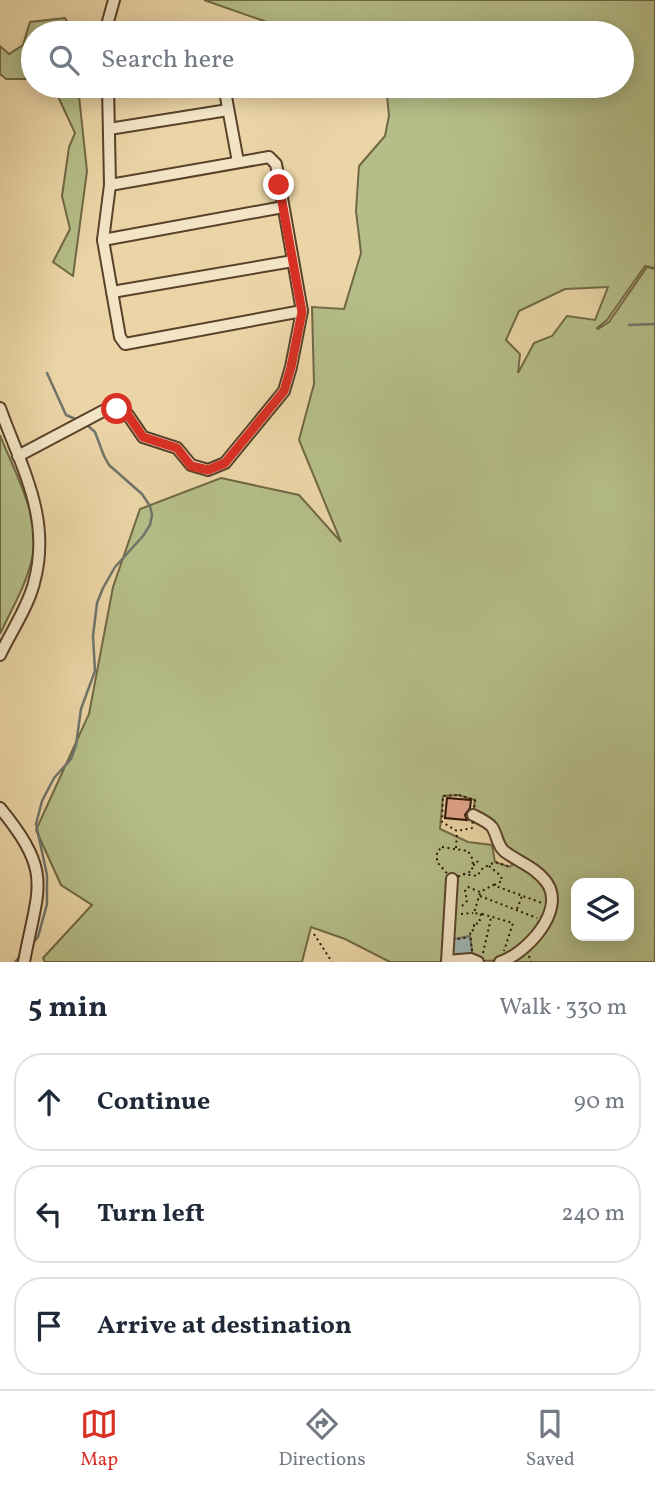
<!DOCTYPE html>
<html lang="en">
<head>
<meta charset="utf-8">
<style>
  :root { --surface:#fff; --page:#f6f6f7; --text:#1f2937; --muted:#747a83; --line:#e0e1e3; --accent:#d93025 }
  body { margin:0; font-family:Vollkorn,serif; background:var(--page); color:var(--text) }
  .controls { position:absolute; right:21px; bottom:21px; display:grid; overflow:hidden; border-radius:14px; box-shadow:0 4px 18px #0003 }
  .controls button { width:63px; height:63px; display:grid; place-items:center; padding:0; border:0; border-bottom:2px solid var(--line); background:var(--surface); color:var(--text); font:35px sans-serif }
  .stop { position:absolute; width:21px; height:21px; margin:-16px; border:5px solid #d93025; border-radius:50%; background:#fff }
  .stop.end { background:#d93025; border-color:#fff; box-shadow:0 2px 7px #0008 }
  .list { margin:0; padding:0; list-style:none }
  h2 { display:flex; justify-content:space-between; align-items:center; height:91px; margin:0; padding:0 28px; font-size:30px }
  h2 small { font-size:23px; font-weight:400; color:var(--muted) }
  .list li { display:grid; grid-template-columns:46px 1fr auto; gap:21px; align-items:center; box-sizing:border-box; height:98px; margin:0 14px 14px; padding:0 14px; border:2px solid var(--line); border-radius:28px }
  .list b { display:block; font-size:26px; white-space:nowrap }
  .list em { font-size:23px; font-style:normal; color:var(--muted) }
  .icon { flex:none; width:38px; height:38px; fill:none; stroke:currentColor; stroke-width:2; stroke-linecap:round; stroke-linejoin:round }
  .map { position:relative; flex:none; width:655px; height:962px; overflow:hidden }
  .search { position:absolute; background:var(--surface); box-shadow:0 4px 18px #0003; left:21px; right:21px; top:21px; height:77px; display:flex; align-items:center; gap:18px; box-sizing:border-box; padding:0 24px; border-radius:38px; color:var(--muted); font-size:26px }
  .sheet { height:427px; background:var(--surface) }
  nav { display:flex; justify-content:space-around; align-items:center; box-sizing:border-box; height:98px; border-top:2px solid var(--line); background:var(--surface); font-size:19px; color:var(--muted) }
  nav a { display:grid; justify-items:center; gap:4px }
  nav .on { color:var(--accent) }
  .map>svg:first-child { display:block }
  .green { fill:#b5be88; stroke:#706844; stroke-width:2; fill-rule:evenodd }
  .water { fill:#9db6b3; stroke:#6f746b; stroke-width:2 }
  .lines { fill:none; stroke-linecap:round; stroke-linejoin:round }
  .stream { stroke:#6f746b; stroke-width:2.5 }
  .building { fill:#e3a790; stroke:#2a1100; stroke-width:2 }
  .minor-casing { stroke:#5a422a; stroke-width:14 }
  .path { stroke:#2a1100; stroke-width:2; stroke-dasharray:2 3.5; stroke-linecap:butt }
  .minor { stroke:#f2e4c5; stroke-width:10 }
  .route { stroke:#d93025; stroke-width:9 }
</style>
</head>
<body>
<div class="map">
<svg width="655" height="962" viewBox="0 0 655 962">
  <rect width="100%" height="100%" fill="#ebd5a6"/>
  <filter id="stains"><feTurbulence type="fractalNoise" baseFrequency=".00286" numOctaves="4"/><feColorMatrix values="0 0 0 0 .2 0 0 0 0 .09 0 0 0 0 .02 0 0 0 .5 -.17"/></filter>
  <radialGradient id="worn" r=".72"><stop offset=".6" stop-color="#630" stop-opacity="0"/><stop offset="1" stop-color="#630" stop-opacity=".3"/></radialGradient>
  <g class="green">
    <path d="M204,0h451v268l-10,-2 -38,54 -10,8 1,1 11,-7 38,-55 8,2v693h-134c-16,-3 -33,0 -48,-2l-3,-24 -18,17 -5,9h-57l-45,-23 -34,-12 -9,35h-257l-2,-4 49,-53 -31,-20 -25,-55 53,-116 24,-127 27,-78 81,-31 78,17 42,47 -42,-102 15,-56 -2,-77 32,2 17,-56 -5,-42 3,-45 26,-30 4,-20 -2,-20 -5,-10h240v-53h-332l-26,-12zM608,287l-13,33 -28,-4 -15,20 -18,7 -16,30 2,-19 -14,-14 13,-29 46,-22zM458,795l17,5 -2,15 18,10 10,24 18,11 -10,7 -14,-5 -3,-17 -24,-3 -28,-13 3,-33zM576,883h53v53h-53z"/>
    <polygon points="65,18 73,33 33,33 33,79 6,79 0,74 0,46 9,54 23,45 30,22"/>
    <polygon points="55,86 83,86 79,96 87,171 73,276 53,262 70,229 62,196 69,147 75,133 54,88"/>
    <path d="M0,435c14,36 39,78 33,119 -5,28 -21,54 -33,80z"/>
  </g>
  <polygon class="water" points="470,936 473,960 451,961 454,939"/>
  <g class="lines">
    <g class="stream">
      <polyline points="629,325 655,324"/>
      <polyline points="47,373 66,415 78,420"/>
      <polyline points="33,943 38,937 47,904 47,875 36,824 42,801 54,778 71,759 76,745 81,709 95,671 93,636 97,603 103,588 115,567 143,536 150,525 152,515 150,506 142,494 109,465 104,456 95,432 87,425"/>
      <polyline points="15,962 21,955"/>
    </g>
  </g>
  <polygon class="building" points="447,798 471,800 470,808 465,815 467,820 445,818"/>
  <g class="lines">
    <defs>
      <g id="minor">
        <polyline points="107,33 107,25 114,0"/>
        <polyline points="108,86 110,185 103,240 120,337 125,344 302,311"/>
        <polyline points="224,86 238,162"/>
        <polyline points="109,129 228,110"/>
        <polyline points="103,240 283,207"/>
        <polyline points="112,292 293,261"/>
        <path d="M0,408c21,59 52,110 34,175 -6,24 -23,49 -34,72"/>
        <polyline points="18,456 103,411 117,409 128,415 143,437 177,448 191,465 208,470 225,463 284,391 291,367 302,311 276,164 269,157 110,185"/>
        <path d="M0,808c54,66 38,78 24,154"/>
        <path d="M473,815c6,3 15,7 19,12 5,7 5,18 12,24 14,11 32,16 43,32 19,28 -21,71 -47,79"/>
        <polyline points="447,961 471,959 478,962"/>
        <polyline points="447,962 452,879"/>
      </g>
    </defs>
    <use href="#minor" class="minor-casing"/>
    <g class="path">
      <polygon points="459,795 475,800 472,828 457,831 442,822 443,796"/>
      <polygon points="442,847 468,851 473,860 472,871 452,879 437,862 437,852"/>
      <polyline points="456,848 457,833"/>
      <polyline points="473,865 477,864 478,859"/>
      <polyline points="489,866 501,876 502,881 494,885"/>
      <polyline points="463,874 477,876 483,868 495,862 508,866"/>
      <polyline points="480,896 537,918"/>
      <polyline points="462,906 467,901 465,891 468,887 480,892 493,885 542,903"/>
      <polyline points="517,909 522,896"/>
      <polyline points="461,914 473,913"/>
      <polyline points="482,914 513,923 504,951"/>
      <polyline points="314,934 332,962"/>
      <polyline points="458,939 469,937"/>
      <polyline points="472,951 470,931 474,930 474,925 476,926 478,920 480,920 481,914 474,913 480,893"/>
      <polyline points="483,953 491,918"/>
      <polyline points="529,956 531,962"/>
    </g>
    <use href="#minor" class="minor"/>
  </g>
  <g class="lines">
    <polyline class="route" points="117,409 128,415 143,437 177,448 191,466 208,470 225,463 284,391 291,367 302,312 279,185"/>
  </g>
  <rect width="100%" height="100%" filter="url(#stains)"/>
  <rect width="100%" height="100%" fill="url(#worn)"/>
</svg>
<div class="controls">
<button><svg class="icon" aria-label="layers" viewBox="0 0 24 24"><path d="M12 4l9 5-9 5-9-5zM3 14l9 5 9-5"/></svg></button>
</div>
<div class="stop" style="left:117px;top:409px"></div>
<div class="stop end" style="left:279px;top:185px"></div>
<div class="search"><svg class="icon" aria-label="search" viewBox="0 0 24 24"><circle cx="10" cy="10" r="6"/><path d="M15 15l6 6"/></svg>Search here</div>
</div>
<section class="sheet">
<h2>5 min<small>Walk · 330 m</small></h2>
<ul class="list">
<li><svg class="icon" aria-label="ahead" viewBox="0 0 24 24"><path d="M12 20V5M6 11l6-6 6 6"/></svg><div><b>Continue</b></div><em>90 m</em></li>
<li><svg class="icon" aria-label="left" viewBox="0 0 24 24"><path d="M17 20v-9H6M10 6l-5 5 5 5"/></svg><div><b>Turn left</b></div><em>240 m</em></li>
<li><svg class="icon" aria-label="arrive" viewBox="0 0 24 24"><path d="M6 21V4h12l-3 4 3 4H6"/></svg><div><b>Arrive at destination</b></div></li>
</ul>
</section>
<nav>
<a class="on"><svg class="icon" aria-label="map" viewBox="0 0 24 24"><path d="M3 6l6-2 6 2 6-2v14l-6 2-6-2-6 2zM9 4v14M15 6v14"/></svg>Map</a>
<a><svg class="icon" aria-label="directions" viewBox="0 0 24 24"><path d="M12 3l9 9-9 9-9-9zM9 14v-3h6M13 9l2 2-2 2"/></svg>Directions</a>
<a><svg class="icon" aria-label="saved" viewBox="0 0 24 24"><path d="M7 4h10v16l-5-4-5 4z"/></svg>Saved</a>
</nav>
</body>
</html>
